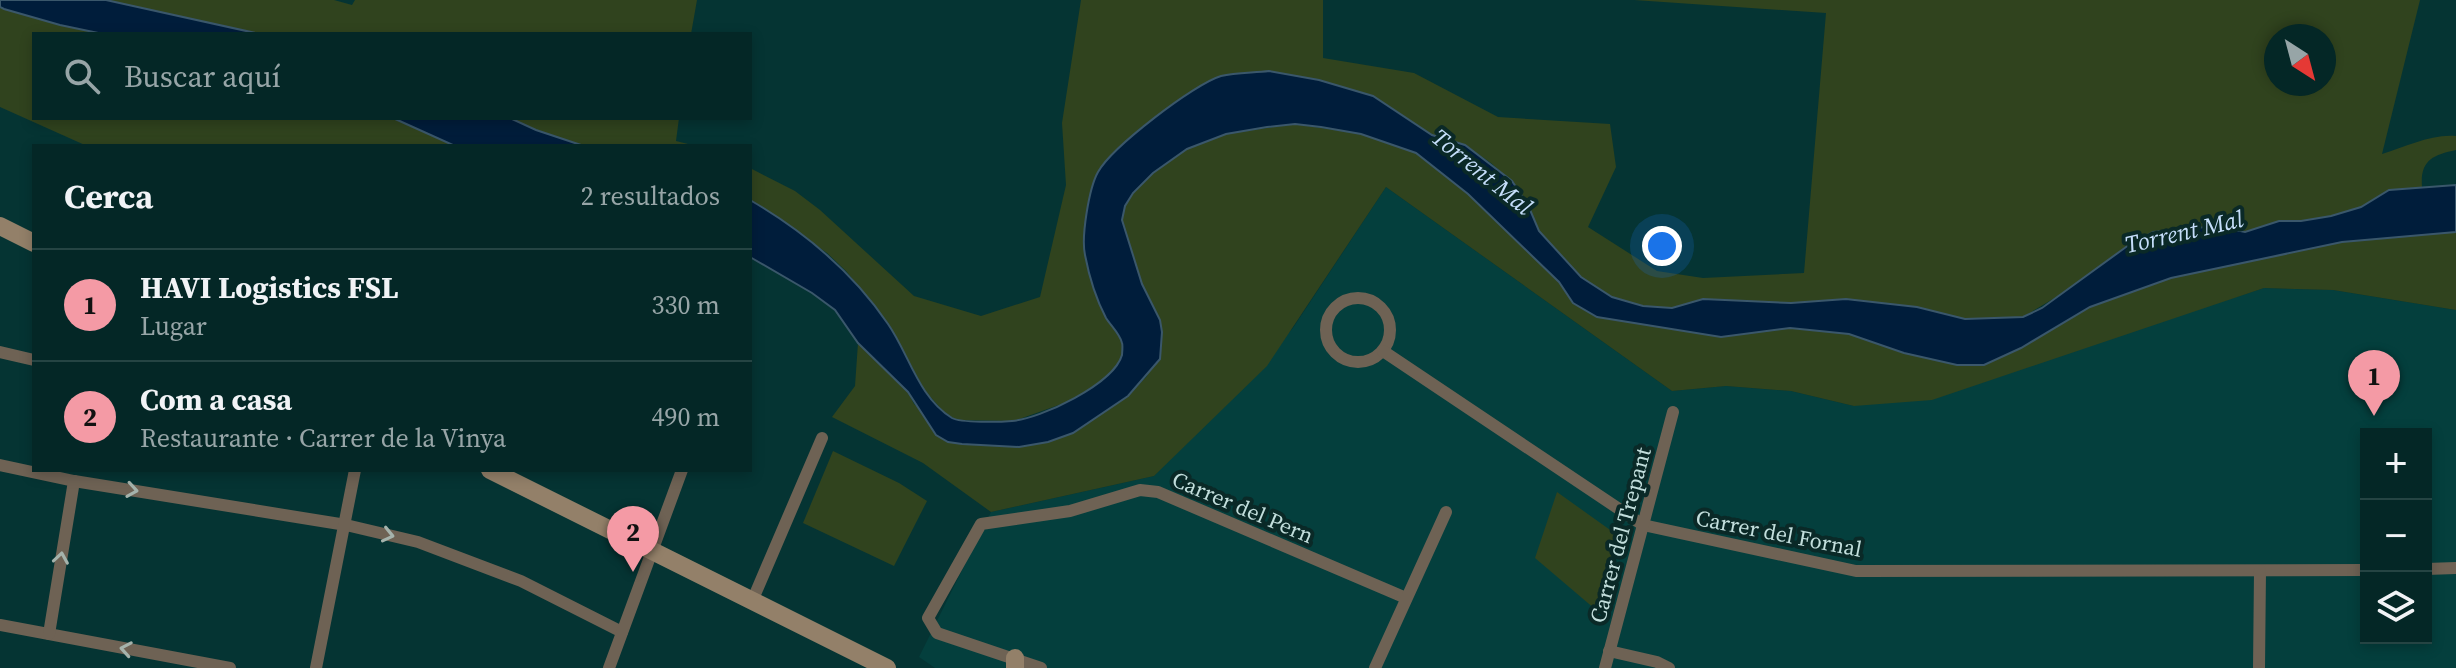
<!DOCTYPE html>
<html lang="es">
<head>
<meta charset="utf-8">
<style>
  :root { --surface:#042726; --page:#0d2f2e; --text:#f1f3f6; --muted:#97a5a7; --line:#254443; --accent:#f49aa5 }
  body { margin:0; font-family:"Source Serif 4",serif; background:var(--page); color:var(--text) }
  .controls { position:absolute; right:24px; bottom:24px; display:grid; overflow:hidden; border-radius:0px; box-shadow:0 4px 12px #0003 }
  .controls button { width:72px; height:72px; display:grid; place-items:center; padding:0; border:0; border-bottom:2px solid var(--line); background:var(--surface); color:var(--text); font:40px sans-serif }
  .compass { position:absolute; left:2264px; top:24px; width:72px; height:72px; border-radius:50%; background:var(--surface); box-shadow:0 4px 12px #0003; rotate:144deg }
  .you { position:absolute; left:1662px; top:246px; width:28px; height:28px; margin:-20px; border:6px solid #fff; border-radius:50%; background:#1a73e8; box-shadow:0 0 0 12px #1a73e833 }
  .badge { display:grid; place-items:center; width:52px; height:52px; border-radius:50%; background:var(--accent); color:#111; font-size:26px; font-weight:700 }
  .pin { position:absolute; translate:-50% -66px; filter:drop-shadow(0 2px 4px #0008) }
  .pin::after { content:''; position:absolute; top:42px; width:28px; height:24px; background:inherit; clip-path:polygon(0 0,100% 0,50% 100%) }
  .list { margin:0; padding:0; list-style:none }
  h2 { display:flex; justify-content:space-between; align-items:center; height:104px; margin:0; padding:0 32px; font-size:34px }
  h2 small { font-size:26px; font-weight:400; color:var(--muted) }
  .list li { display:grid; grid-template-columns:52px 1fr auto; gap:24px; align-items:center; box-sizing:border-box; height:112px; padding:0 32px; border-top:2px solid var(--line) }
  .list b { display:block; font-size:30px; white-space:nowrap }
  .list p { margin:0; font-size:26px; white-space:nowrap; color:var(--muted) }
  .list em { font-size:26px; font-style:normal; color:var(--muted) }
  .icon { flex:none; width:44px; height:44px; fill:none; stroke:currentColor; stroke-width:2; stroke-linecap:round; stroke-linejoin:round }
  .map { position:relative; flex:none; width:2456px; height:668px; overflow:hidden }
  .search { position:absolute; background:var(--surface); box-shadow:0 4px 12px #0003; left:32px; top:32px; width:720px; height:88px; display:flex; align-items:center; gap:20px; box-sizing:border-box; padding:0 28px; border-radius:0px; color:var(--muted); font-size:30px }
  .panel { position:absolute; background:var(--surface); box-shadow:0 4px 12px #0003; left:32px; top:144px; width:720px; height:328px; border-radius:0px }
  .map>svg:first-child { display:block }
  .built { fill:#043f3d; fill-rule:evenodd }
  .green { fill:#30431e; fill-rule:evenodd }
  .water { fill:#001d3b; stroke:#3a576b; stroke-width:2 }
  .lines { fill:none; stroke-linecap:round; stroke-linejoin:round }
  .street { stroke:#6e6254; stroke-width:12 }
  .secondary { stroke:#938069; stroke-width:18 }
  .oneway { stroke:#a5b3ac }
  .labels { text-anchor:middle; stroke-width:8; stroke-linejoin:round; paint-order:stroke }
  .street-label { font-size:22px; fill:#c2dedc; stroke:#0a2927 }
  .water-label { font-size:24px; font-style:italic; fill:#c5defa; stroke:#0a2927 }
</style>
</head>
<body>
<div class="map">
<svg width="2456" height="668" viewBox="0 0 2456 668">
  <rect width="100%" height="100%" fill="#053433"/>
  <path class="built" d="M1386,187l286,204 54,-5 65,5 63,15 317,-88 93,-30 69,2 123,20v358h-1521l-16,-11 72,-145 163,-36 139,-148zM2366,434h60v204h-60z"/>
  <g class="green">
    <polygon points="106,0 334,0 352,5 355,0 697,0 691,34 260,34"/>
    <path d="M1081,0h242v58l91,15 84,44 112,7 6,43 -28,60 69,44 46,7 101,-5 22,-260 -192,-13h786l-38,154c24,-7 48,-20 74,-18v14c-24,5 -36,11 -34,37l-33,3 -28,17 -30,9 -30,5h-22l-34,11 -29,-6 -138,58 -55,33 -58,2 -48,-12 -71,-8 -55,4 -88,-4 -31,9 -30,-2 -30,-9 -31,-20 -24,-24 -18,-22 -11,-26 -16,-23 -21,-19 -26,-18 -33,-10 -59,-39 -199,7 -35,26 -41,43 9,147 15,22 1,13 -9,18 -20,15 -24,14 -56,20 -58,-1 -13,-9 -18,-20 -35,-65 -44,-55 -19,-18 -77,-53v-32l45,23 25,19 94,86 67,20 59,-19 26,-112 -4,-62zM2276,36h48v48h-48z"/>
    <polygon points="0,7 60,25 103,34 34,34 34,118 393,118 448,143 447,146 87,146 0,107"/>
    <polygon points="510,118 679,118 676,141 696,146 584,146 536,130"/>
    <polygon points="1295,124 1361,134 1416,153 1468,194 1559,282 1573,303 1597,317 1721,337 1790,328 1849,334 1904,353 1957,365 1984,365 2021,348 2090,307 2171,278 2342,242 2456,232 2456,310 2333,290 2264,288 1932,400 1854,406 1791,391 1726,386 1672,391 1386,187 1267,366 1154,476 991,512 923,463 832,417 855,386 858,343 908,392 914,404 962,444 1019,447 1048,442 1073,433 1128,396 1147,376 1160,320 1142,284 1122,220 1125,206 1133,193 1153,173 1187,149 1226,134"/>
    <polygon points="833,451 899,483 927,501 894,566 803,523"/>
    <polygon points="1557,492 1620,537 1602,615 1535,558"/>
  </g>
  <g class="water">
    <polygon points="0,0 106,0 260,34 103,34 60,25 4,9 0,7"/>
    <path d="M1269,71l50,9 54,16 59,39 33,10 47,36 16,24 11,26 42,46 31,20 31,9 29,2 31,-9 88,4 55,-4 71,8 48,12 58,-2 19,-9 84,-61 27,-15 63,-6 29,6 34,-11h22l30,-5 30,-9 28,-17 67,-5v47l-114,10 -171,36 -81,29 -69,41 -37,17h-27l-53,-12 -55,-19 -59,-6 -69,9 -124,-20 -24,-14 -14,-21 -91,-88 -52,-41 -55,-19 -40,-7 -26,-3 -28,3 -41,7 -39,15 -34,24 -20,20 -8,13 -3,14 20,64 18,36 2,12 -2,27 -32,37 -55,37 -25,9 -29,5 -57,-3 -14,-2 -12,-7 -28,-43 -50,-49 -23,-33 -23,-17 -62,-36v-57c55,32 102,71 138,124 21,30 30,73 64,94 9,5 48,4 60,3 28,-2 102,-37 110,-66 0,-1 1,-10 0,-12 -2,-9 -11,-17 -16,-25 -10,-19 -17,-42 -21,-63 -4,-18 4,-67 13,-83 14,-25 96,-88 123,-96 15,-4 33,-3 48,-5z"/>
    <polygon points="393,118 510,118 536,130 584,146 455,146"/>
  </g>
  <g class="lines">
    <g class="street">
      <circle cx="1358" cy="330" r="32"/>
      <polyline points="1383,351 1643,525 1856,571 2366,570"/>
      <polyline points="0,352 34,360"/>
      <polyline points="0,465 74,481 346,525 418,542 521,581 622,632"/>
      <polyline points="2426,569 2456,568"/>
      <polyline points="753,599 822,438"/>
      <polyline points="0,625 230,668"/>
      <polyline points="49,634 74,481"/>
      <polyline points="1609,651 1657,662 1669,668"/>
      <polyline points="316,668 355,470"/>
      <polyline points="609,668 682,470"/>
      <polyline points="1041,668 937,633 928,618 981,524 1070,511 1140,490 1158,492 1406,598"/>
      <polyline points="1375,668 1446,512"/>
      <polyline points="1605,668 1673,412"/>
      <polyline points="2259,668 2260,571"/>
    </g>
    <g class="secondary">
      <polyline points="0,226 34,243"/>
      <polyline points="490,470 887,668"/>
      <polyline points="1015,668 1015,658"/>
    </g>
  </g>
  <defs><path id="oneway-chevron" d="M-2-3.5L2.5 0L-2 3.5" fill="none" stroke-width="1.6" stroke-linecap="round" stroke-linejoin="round" transform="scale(2)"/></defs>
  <g class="oneway">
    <use href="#oneway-chevron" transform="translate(132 490) rotate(9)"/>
    <use href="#oneway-chevron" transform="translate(388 535) rotate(13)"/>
    <use href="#oneway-chevron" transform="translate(61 558) rotate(-81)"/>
    <use href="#oneway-chevron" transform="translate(126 649) rotate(-170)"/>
  </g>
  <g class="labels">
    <g class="street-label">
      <text transform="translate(1243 507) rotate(23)" y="8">Carrer del Pern</text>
      <text transform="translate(1779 533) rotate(11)" y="8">Carrer del Fornal</text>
      <text transform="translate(1620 535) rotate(-75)" y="8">Carrer del Trepant</text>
    </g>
    <g class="water-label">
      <text transform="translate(1482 172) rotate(39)" y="8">Torrent Mal</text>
      <text transform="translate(2184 232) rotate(-13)" y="8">Torrent Mal</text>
    </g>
  </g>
</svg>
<div class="controls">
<button>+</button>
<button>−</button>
<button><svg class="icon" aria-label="layers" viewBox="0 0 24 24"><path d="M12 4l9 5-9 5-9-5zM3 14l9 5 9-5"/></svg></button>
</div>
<svg class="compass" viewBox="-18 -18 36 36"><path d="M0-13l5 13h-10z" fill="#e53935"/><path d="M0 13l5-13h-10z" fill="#97a5a7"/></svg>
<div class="you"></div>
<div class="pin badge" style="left:2374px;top:416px">1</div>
<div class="pin badge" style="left:633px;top:572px">2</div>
<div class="search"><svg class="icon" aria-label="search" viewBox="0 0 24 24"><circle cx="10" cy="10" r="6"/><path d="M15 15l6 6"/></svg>Buscar aquí</div>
<section class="panel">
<h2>Cerca<small>2 resultados</small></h2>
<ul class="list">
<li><span class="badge">1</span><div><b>HAVI Logistics FSL</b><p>Lugar</p></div><em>330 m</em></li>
<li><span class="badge">2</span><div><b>Com a casa</b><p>Restaurante · Carrer de la Vinya</p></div><em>490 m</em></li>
</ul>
</section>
</div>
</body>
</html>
